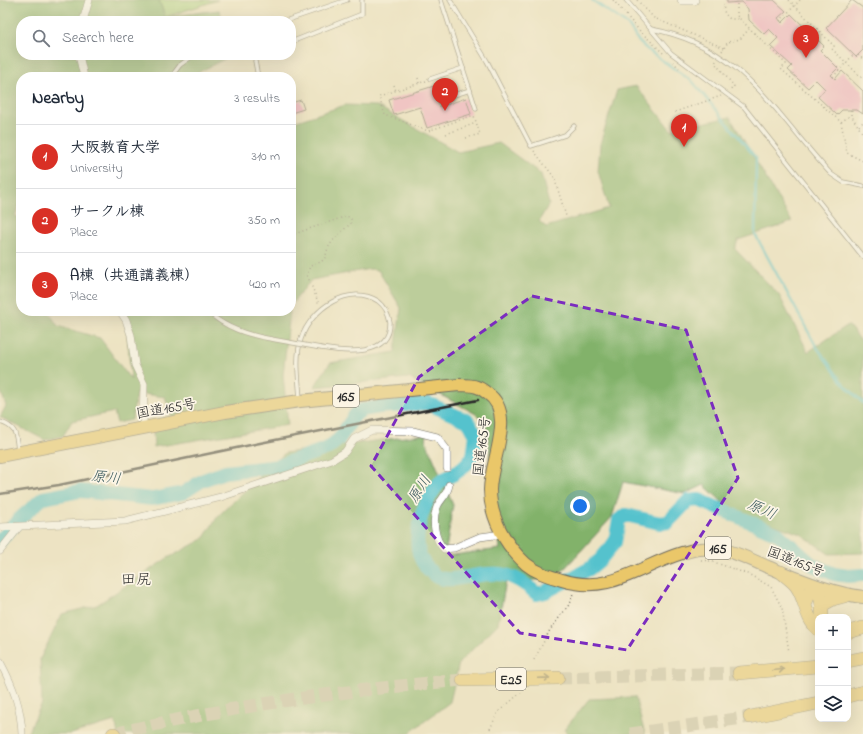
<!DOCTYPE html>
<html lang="en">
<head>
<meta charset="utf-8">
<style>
  :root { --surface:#fff; --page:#f2f2f3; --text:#1f2937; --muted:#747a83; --line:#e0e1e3; --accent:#d93025 }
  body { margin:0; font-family:"Indie Flower","Klee One",sans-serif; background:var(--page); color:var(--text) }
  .controls { position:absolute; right:12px; bottom:12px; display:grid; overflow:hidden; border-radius:8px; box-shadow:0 4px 16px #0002 }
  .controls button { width:36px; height:36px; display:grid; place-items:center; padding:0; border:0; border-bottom:1px solid var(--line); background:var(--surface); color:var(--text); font:20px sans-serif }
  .you { position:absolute; left:580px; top:506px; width:14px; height:14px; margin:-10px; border:3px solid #fff; border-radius:50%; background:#1a73e8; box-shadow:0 0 0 6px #1a73e833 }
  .badge { display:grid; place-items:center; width:26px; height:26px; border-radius:50%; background:var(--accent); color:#fff; font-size:13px; font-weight:700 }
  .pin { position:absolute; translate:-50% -33px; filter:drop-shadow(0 1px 2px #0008) }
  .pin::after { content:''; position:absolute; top:21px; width:14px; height:12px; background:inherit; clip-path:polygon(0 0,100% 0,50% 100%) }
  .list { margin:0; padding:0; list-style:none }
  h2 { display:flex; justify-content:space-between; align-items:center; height:52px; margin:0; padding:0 16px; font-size:17px }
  h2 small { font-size:13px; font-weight:400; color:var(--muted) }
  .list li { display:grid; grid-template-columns:26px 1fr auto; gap:12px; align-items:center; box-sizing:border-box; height:64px; padding:0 16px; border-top:1px solid var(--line) }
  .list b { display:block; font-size:15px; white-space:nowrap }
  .list p { margin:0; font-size:13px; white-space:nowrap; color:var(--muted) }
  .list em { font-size:13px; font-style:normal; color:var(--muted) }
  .icon { flex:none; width:22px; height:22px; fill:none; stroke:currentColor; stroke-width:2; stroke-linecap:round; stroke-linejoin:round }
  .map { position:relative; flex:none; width:863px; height:734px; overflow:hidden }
  .search { position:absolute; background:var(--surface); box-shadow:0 4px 16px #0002; left:16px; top:16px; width:280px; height:44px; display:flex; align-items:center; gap:10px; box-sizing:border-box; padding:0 14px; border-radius:16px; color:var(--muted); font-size:15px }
  .panel { position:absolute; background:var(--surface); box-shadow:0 4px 16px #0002; left:16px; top:72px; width:280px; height:244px; border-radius:16px }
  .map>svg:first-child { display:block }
  .green { fill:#a3cf7b; stroke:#677d53 }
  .forest { fill:#82b26b; stroke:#566e4b }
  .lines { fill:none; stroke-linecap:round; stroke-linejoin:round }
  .stream { stroke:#55c2cd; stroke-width:2.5 }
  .river { stroke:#55c2cd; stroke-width:14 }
  .building { fill:#f39fc3 }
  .motorway-tunnel { stroke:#c6bea5; stroke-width:13; stroke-dasharray:13 6; stroke-linecap:butt }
  .service-casing { stroke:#6f6b60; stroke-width:5 }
  .minor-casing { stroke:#6f6b60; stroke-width:8 }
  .tertiary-casing { stroke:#6f6b60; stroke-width:10 }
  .trunk-casing { stroke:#6f6b60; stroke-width:14 }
  .motorway-casing { stroke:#6f6b60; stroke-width:14 }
  .path { stroke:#6f6b60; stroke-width:1.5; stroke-dasharray:1 3; stroke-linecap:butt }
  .service { stroke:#fff; stroke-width:3.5 }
  .minor { stroke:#fff; stroke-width:7 }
  .tertiary { stroke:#fff; stroke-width:9 }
  .trunk { stroke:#eac769; stroke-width:12 }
  .motorway { stroke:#eac769; stroke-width:13 }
  .rail { stroke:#2b2b2b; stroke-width:2.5 }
  .service-bridge-casing { stroke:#6f6b60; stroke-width:5; stroke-linecap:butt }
  .path-bridge { stroke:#6f6b60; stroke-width:1.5; stroke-dasharray:1 3; stroke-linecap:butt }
  .service-bridge { stroke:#fff; stroke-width:3.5 }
  .oneway { stroke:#8a794a }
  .marked { fill:none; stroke:#7b2cbf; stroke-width:3; stroke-dasharray:8 5; stroke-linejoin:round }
  .labels { text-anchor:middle; stroke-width:3.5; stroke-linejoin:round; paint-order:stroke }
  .shield { fill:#fcf5e5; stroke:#6a6863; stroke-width:1 }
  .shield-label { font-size:13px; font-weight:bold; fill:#2b2b2b }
  .street-label { font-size:14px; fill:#2b2b2b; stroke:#fcf5e5 }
  .water-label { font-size:15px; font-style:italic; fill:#38585c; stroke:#fcf5e5 }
  .neighbourhood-label { font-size:15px; fill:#2b2b2b; stroke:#fcf5e5 }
</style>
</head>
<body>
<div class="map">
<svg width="863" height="734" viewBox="0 0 863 734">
  <rect width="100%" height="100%" fill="#fcf5e5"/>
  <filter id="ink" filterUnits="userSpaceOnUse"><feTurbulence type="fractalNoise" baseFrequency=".025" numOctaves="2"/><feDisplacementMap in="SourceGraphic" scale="8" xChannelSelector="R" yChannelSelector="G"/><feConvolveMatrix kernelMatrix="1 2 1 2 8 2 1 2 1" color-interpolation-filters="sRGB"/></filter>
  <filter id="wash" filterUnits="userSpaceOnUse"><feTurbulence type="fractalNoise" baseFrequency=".012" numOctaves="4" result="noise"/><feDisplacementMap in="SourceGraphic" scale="16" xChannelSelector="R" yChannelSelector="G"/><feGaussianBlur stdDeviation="0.9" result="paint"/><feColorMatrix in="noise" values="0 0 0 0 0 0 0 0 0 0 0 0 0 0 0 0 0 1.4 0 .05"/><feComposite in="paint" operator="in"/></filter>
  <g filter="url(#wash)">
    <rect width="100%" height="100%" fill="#ede3c3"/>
    <polygon class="green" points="159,0 218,0 165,17"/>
    <g class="forest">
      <polygon points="0,0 159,0 165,17 219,10 224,21 21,21 21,55 232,55 197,73 198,77 21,77 21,199 15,216 21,218 21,311 48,311 58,326 100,338 131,380 126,320 120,311 290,311 283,375 288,425 154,447 153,433 172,417 165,397 136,393 132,420 117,423 114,412 72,421 63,436 45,440 0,417 6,406 0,389"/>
      <polygon points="636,86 671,130 730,117 792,222 738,240 735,249 779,295 808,352 848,325 863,343 863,553 829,554 801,534 731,510 704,485 685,494 623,482 612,517 555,579 506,581 498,624 459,663 450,702 408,734 118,734 115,721 71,734 27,734 42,703 40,659 62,614 97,605 166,559 203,539 218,516 285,453 427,434 426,441 453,505 445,556 500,549 487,428 476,414 409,378 314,387 330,363 395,352 401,308 378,270 370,269 311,280 291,305 291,123 345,105 377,106 458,152 499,143 541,174 549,204 539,221 546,227 609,208 598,171 600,144 617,90"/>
      <polygon points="635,697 645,734 568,734 564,730 589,699"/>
    </g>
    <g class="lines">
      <polyline class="stream" points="592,0 628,25 639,42 649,51 693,82 756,158 755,234 816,346 842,382 863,403"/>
      <path class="river" d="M0,541l18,-21 25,-22 37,-7 72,8 31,-6 20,-13 22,-8 53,-6 50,-18 11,-9 16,-24 7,-5 17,-3 48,-4 41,18 8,14 -3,22c-5,5 -10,11 -16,15 -5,4 -13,6 -18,11 -18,22 -33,66 -9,88 2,2 5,5 7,6 6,3 18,2 24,1 35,-6 49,-9 76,16l8,-2 44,-23 11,-9 15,-18 4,-22 7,-5 34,8 8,-1 20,-21 11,-1 79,34 35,31 21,9 14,2 15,-1"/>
    </g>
    <g id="blocks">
      <g class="building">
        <polygon points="727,0 774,0 786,11 778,18 782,23 791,14 824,46 820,50 838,68 831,75 835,79 842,71 863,91 863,114 857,110 842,110 837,115 818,97 825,89 816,80 808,88 788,70 792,66 770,46 778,38 769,29 764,34 749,20 748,9 742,2 727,3"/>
        <polygon points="852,0 863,8 863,50 856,57 826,28"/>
        <polygon points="434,86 440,107 466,98 471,114 427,128 420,107 394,115 389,100"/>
        <polygon points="301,100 304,109 291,113 291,103"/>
      </g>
    </g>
  </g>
  <g filter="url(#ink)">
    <use href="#blocks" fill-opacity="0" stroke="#6f6b60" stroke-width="1"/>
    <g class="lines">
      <g class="motorway-tunnel">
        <polyline points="558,678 739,673"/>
        <path d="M114,734c115,-28 232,-44 349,-54"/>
        <polyline points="630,734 750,717"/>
      </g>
      <defs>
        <g id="service">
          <polyline points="441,0 470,90 451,96 451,98"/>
          <polyline points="450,0 487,61 531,146 565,135 574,126"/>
          <polyline points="626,0 671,53 744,107 863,257"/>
          <polyline points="285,21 347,0"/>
          <path d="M651,29c92,17 122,83 180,145l12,8 20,4"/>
          <polyline points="291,42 362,14 362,0"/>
          <polyline points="171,77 180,65 194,55"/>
          <polyline points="258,77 255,61 258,55"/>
          <polyline points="430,79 463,68"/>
          <polyline points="470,90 476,109"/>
          <path d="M207,311c18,17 40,24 64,28"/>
          <path d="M300,400c-1,-20 -5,-42 1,-61 10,-30 47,-56 77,-38 7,5 11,14 12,21 1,36 -46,30 -69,26"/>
          <path d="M0,422c17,5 16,13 18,29"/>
        </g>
        <g id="minor">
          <polyline points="83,21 89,0"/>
          <polyline points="79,55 84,77"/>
          <polyline points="120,311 126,320 131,335 135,365 144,384 143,427"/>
          <path d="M449,485c-2,11 -8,13 -12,22 -5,13 -3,32 7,42l10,-1 26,-11 22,-3"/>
          <polyline points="0,527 125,521 221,497 332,460 345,452 354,439 372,430 413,431 437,437 447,450 447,468"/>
          <polyline points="0,551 19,527"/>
          <path d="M0,662c13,24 21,45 22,72"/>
        </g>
        <polyline id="tertiary" points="682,0 694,0"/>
        <path id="trunk" d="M0,456l225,-44 75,-11 159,-16c6,0 13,0 18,2 4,1 7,4 10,6 30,20 3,68 3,97 0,28 16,56 36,74 11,9 23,12 36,16 48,15 77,-14 120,-27 6,-1 12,-4 18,-4 26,-3 44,8 68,18 31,12 62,26 95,30"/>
        <g id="motorway">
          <path d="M781,572c5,5 12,9 16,15 9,13 8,31 21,42"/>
          <polyline points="805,604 810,592 818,587 822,605"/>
          <polyline points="822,617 822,605 833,599 848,595"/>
          <polyline points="848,632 863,628"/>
          <polyline points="848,661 863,658"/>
          <polyline points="739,673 818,666"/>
          <polyline points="463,680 558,678"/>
          <polyline points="848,696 863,692"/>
          <polyline points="750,717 818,703"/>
          <polyline points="113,734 114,734"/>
        </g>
      </defs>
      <use href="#service" class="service-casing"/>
      <use href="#minor" class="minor-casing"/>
      <use href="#tertiary" class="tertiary-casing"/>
      <use href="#trunk" class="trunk-casing"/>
      <use href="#motorway" class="motorway-casing"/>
      <g class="path">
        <polyline points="613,0 639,30 664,54"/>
        <polyline points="637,0 654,18 724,48"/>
        <path d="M726,0c-4,9 -3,13 4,19h10"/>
        <polyline points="737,0 737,16 786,64 781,69 841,122 851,115"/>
        <polyline points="789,0 834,46 832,49 863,79"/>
        <polyline points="722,51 728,42 740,39 749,29"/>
        <polyline points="858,55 863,59"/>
        <polyline points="716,61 715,63 734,86 730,91"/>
        <polyline points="673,62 679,68"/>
        <polyline points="418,78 419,83"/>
        <polyline points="426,81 379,96 385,115 428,131 474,115"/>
        <polyline points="434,84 439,84 445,95"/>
        <polyline points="394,85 396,91"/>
        <polyline points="851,110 851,115 863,134"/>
        <polyline points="675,112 721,96"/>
        <polyline points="841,122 847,153 863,161"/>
        <polyline points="859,126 863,122"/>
        <polyline points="446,134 476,123"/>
        <polyline points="466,138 480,134 474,116"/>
        <polyline points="534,151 554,177 566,216"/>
        <path d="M291,235l56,-19 4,3v4c-6,6 -14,12 -19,19 -11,14 1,17 -22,24l-3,9 12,29"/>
        <polyline points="701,560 711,561 750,575 771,587 782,608 789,652"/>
        <polyline points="534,660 550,630 571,602 573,593"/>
        <polyline points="490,729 498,712 524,690"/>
      </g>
      <use href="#service" class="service"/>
      <use href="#minor" class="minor"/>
      <use href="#tertiary" class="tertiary"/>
      <use href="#trunk" class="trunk"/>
      <use href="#motorway" class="motorway"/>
      <polyline class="rail" points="0,494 59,485 260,443 478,400"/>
      <defs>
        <polyline id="service-bridge" points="271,339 321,348"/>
      </defs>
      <use href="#service-bridge" class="service-bridge-casing"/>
      <g class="path-bridge">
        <polyline points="780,21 800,0"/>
        <polyline points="833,77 854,54"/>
      </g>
      <use href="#service-bridge" class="service-bridge"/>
    </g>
    <defs><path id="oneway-shaft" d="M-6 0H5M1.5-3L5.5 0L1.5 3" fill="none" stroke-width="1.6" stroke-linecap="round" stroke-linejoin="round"/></defs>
    <g class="oneway">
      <use href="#oneway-shaft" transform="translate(778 670) rotate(-5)"/>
      <use href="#oneway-shaft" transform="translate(544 678) rotate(-2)"/>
    </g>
  </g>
  <path d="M0 0H863V734H0ZM532,296l154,34 52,148 -111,172 -107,-17 -149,-167 48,-89z" fill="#ede3c3" fill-opacity=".55" fill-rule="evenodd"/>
  <path class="marked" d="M532,296l154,34 52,148 -111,172 -107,-17 -149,-167 48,-89z"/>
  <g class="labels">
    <g class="shield">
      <rect x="333" y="385" width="26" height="22" rx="3"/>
      <rect x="705" y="537" width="26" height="22" rx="3"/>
      <rect x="496" y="668" width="30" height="22" rx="3"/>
    </g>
    <g class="shield-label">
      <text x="346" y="401">165</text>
      <text x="718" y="553">165</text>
      <text x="511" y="684">E25</text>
    </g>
    <g class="street-label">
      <text transform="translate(166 408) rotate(-10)" y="5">国道165号</text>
      <text transform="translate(481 446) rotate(-83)" y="5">国道165号</text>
      <text transform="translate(796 561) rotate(21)" y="5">国道165号</text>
    </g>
    <g class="water-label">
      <text transform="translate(106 477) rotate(7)" y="5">原川</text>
      <text transform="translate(419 489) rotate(-58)" y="5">原川</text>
      <text transform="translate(762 509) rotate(24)" y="5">原川</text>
    </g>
    <g class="neighbourhood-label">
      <text x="136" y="584">田尻</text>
    </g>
  </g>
</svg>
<div class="controls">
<button>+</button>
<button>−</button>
<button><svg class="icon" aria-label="layers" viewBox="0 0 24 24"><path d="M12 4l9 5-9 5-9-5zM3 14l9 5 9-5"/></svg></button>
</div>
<div class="you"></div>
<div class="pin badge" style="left:684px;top:147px">1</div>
<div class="pin badge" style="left:445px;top:111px">2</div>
<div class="pin badge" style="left:806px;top:58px">3</div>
<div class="search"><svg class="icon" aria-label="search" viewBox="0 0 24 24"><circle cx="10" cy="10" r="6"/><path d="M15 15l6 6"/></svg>Search here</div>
<section class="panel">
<h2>Nearby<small>3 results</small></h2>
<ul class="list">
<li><span class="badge">1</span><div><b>大阪教育大学</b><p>University</p></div><em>310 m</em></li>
<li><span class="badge">2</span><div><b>サークル棟</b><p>Place</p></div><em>350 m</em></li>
<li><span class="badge">3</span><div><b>A棟（共通講義棟）</b><p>Place</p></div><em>420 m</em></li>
</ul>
</section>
</div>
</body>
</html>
